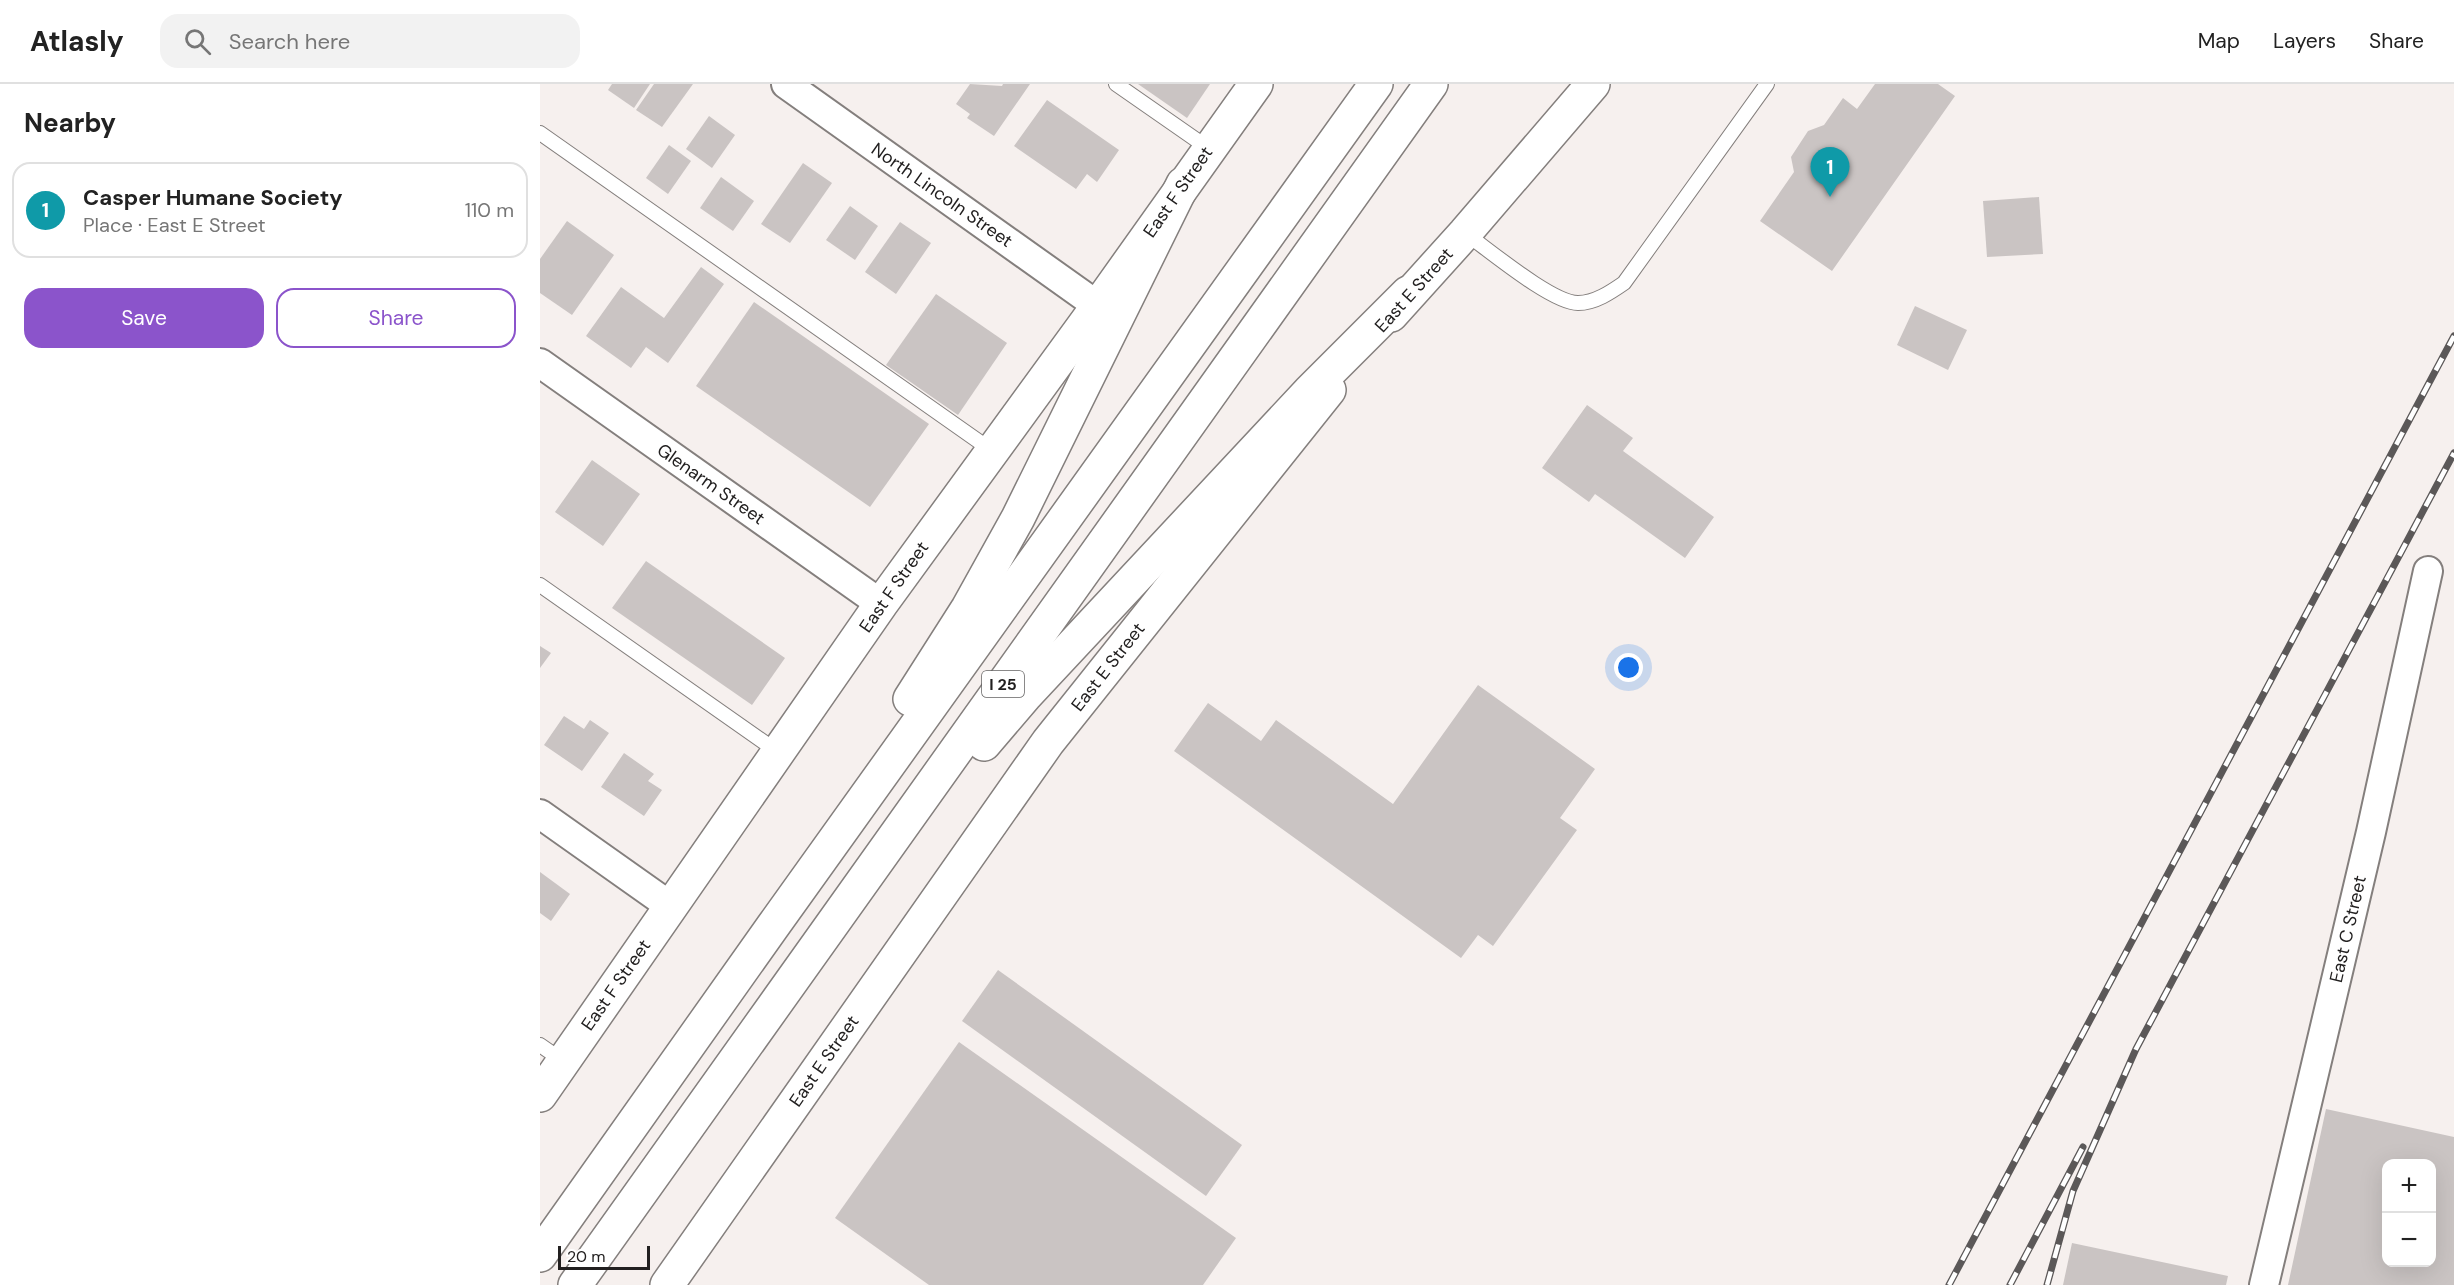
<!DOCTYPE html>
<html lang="en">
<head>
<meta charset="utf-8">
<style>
  :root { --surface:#fff; --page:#f2f2f2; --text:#222; --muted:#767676; --line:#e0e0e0; --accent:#8b54cb }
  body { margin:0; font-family:"DM Sans",sans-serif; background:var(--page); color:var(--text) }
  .controls { position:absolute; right:18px; bottom:18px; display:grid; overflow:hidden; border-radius:12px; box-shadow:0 6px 24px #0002 }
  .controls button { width:54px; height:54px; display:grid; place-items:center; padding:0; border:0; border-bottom:2px solid var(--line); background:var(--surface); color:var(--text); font:30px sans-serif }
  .scale { position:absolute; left:18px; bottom:15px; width:92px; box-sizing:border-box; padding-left:6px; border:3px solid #222020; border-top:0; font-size:16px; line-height:21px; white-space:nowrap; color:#222020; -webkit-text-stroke:4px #fff; paint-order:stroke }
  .you { position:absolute; left:1089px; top:584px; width:21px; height:21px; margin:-15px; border:4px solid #fff; border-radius:50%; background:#1a73e8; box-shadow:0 0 0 9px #1a73e833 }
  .badge { display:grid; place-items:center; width:39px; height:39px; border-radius:50%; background:var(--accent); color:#fff; font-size:20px; font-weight:700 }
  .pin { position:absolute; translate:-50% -50px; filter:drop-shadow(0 2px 3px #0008) }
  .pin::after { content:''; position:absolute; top:32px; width:21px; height:18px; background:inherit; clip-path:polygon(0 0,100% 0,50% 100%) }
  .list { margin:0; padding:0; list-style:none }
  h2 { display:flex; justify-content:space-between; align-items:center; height:78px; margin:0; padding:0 24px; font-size:26px }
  h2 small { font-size:20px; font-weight:400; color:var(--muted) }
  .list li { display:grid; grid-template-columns:39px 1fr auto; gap:18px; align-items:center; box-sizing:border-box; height:96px; margin:0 12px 12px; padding:0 12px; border:2px solid var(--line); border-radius:18px }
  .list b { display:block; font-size:22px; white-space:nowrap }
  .list p { margin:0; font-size:20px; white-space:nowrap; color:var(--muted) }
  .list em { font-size:20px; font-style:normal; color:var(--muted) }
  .actions { display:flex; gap:12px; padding:18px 24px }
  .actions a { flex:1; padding:14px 0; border:2px solid var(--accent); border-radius:18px; text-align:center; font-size:21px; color:var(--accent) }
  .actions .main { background:var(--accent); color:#fff }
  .icon { flex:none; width:33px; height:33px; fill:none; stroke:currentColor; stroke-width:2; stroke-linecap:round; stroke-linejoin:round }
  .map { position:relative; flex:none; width:1914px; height:1201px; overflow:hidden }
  header { display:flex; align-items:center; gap:36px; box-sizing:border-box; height:84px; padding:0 30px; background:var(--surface); border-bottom:2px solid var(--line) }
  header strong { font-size:28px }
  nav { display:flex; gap:33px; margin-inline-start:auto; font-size:21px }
  .search { width:420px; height:54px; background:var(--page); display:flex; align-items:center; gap:15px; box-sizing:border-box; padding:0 21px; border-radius:18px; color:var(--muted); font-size:22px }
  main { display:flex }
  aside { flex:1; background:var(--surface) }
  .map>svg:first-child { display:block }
  .building { fill:#cac4c3; fill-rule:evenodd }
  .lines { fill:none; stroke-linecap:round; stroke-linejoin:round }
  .service-casing { stroke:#847f7d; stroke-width:16 }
  .minor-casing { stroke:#847f7d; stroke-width:32 }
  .secondary-casing { stroke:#847f7d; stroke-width:36 }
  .motorway-casing { stroke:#847f7d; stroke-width:36 }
  .service { stroke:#fff; stroke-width:14 }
  .minor { stroke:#fff; stroke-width:28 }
  .secondary { stroke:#fff; stroke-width:33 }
  .motorway { stroke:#fff; stroke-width:33 }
  .rail-casing { stroke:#5b5858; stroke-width:7 }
  .rail { stroke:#fff; stroke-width:4.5; stroke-dasharray:14; stroke-linecap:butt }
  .labels { text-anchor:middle; stroke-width:5; stroke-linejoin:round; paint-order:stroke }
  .shield { fill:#fff; stroke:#646363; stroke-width:1.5 }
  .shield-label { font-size:16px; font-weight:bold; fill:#222020 }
  .street-label { font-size:18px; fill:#222020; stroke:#fff }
</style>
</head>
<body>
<header>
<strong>Atlasly</strong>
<div class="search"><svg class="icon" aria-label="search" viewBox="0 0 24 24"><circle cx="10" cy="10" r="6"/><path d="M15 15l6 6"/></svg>Search here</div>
<nav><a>Map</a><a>Layers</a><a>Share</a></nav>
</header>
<main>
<aside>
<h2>Nearby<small></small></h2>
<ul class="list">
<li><span class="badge" style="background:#0f9aa8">1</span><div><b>Casper Humane Society</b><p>Place · East E Street</p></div><em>110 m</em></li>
</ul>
<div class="actions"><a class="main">Save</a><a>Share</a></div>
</aside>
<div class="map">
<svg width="1914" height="1201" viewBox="0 0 1914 1201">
  <rect width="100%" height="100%" fill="#f6f0ee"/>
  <g class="building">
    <polygon points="72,0 110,0 94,24 68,6"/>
    <polygon points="114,0 153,0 122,43 96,26"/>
    <polygon points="430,0 462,2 463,0 490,0 454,52 427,34 430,30 416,20"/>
    <polygon points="598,0 670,0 647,34"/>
    <polygon points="1335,0 1398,0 1415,12 1292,187 1220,137 1254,88 1251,73 1268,47 1284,41 1303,14 1317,25"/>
    <polygon points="507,16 579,66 557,98 547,90 536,105 474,62"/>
    <polygon points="169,32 195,51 172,84 146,65"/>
    <polygon points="129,61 151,77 128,110 106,94"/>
    <polygon points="263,79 292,99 250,159 221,140"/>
    <polygon points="181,93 214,117 193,147 160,124"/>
    <polygon points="1499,113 1503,170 1447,173 1443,117"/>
    <polygon points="310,122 338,142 315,176 286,156"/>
    <polygon points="27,137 74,171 32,231 0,209 0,175"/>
    <polygon points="360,138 391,159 356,210 325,188"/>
    <polygon points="161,183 184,200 128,279 106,263 91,284 46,252 81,203 124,234"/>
    <polygon points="396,210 467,259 418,331 346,281"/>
    <polygon points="214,218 389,340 330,423 156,302"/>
    <polygon points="1375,222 1427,246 1408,286 1357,261"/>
    <polygon points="1047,321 1093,354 1083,367 1174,433 1145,474 1055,410 1049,418 1002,384"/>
    <polygon points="52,376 100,410 63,462 15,428"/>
    <polygon points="106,477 245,574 212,621 72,524"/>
    <polygon points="0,562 11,569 0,584"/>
    <polygon points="938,601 1055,685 1020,734 1037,746 953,862 938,851 921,874 634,667 668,619 721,657 736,636 853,720"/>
    <polygon points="24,632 44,645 50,636 69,649 42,687 4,661"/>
    <polygon points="84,669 114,690 108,697 122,706 104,732 61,703"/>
    <polygon points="0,788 30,810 11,837 0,829"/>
    <polygon points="458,886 702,1061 666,1112 422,937"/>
    <polygon points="419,958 696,1154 663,1201 389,1201 295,1134"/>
    <path d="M1786,1025l128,28v148h-166zM1846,1080h46v98h-46z"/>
    <polygon points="1532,1159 1688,1192 1686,1201 1523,1201"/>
  </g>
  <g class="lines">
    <defs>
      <g id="service">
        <polyline points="576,0 668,64"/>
        <polyline points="0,49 451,366"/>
        <path d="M925,149c24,17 87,70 113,70 17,0 33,-11 46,-20l143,-199"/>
        <polyline points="0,501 238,668"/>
        <polyline points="0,961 23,977"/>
      </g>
      <g id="minor">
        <polyline points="246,0 558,222"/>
        <polyline points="0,279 341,520"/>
        <polyline points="0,730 130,822"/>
        <polyline points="1724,1201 1831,748 1888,487"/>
      </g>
      <g id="secondary">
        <polyline points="851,231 925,149 1053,0"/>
        <polyline points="0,1011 341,520 558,222 716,0"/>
        <polyline points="127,1201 508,658 789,306"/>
      </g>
      <g id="motorway">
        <polyline points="370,615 428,524 478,434 643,100"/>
        <polyline points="444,660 485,612 769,308 868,209"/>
        <polyline points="0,1171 233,842 836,0"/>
        <polyline points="35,1201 891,0"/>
      </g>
    </defs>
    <use href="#service" class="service-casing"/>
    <use href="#minor" class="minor-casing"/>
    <use href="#secondary" class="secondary-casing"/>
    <use href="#motorway" class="motorway-casing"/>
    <use href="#service" class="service"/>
    <use href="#minor" class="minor"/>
    <use href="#secondary" class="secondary"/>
    <use href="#motorway" class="motorway"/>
    <defs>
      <g id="rail">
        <polyline points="1409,1201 1914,252"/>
        <polyline points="1470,1201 1543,1063"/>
        <polyline points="1507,1201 1533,1107 1596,965 1914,369"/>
      </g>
    </defs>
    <use href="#rail" class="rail-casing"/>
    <use href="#rail" class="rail"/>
  </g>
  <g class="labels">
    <rect class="shield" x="442" y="587" width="42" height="26" rx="4.5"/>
    <g class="shield-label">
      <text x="463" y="606">I 25</text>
    </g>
    <g class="street-label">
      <text transform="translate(638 108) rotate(-55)" y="6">East F Street</text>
      <text transform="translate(402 111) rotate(35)" y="6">North Lincoln Street</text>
      <text transform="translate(874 206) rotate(-48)" y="6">East E Street</text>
      <text transform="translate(171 400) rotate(35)" y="6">Glenarm Street</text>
      <text transform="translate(354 503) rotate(-55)" y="6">East F Street</text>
      <text transform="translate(568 583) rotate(-52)" y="6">East E Street</text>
      <text transform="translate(1808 845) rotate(-77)" y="6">East C Street</text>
      <text transform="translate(76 901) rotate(-55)" y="6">East F Street</text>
      <text transform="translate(284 977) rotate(-55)" y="6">East E Street</text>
    </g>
  </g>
</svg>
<div class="controls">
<button>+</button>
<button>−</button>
</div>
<div class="scale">20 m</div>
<div class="you"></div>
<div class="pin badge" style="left:1290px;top:113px;background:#0f9aa8">1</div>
</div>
</main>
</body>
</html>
